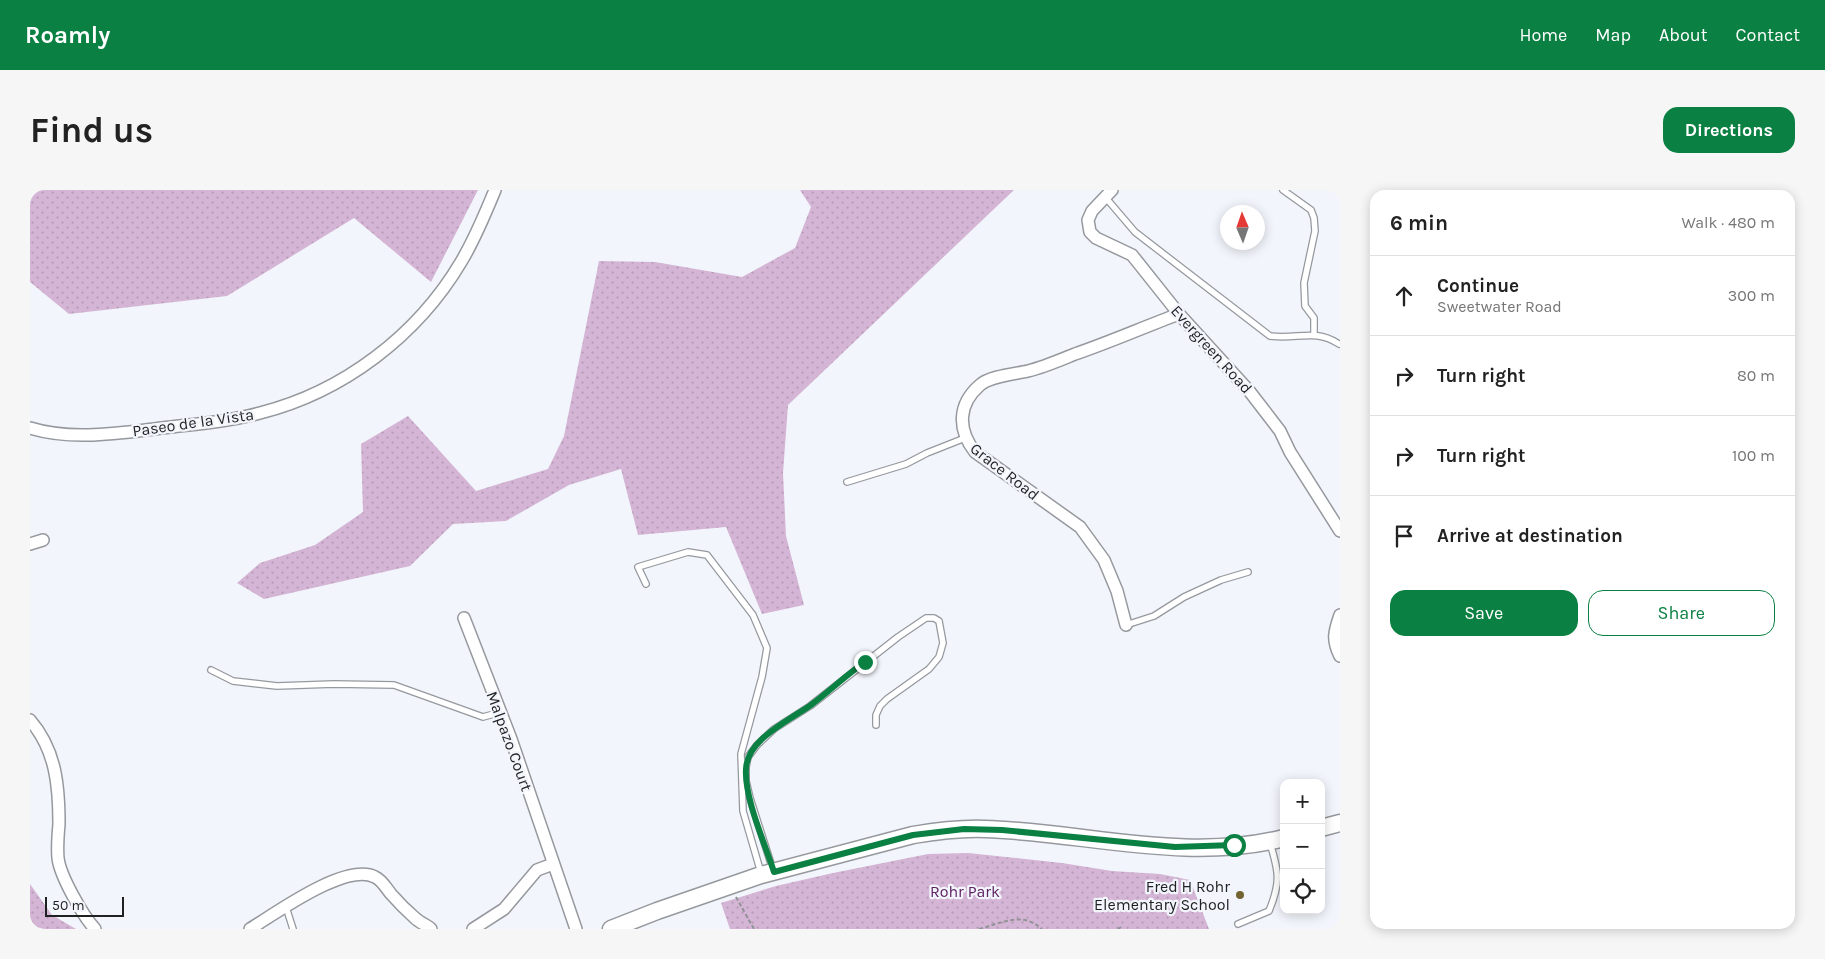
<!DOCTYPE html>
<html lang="en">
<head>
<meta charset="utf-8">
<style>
  :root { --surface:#fff; --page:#f6f6f6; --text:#222; --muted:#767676; --line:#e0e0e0; --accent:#0b8043 }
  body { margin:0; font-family:Karla,sans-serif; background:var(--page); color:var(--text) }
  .controls { position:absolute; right:15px; bottom:15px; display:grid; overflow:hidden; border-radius:10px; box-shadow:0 2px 12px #0003 }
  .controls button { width:45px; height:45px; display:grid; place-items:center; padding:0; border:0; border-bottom:1px solid var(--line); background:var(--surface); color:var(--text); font:25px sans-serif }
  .compass { position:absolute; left:1190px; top:15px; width:45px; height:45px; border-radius:50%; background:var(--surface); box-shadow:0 2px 12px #0003; rotate:358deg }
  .scale { position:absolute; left:15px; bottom:12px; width:79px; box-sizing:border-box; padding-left:5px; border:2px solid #1f2022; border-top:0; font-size:14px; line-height:18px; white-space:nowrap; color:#1f2022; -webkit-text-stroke:4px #f2f5fb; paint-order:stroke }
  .stop { position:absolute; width:15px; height:15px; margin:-11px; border:4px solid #0b8043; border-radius:50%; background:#fff }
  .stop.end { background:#0b8043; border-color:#fff; box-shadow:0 1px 5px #0008 }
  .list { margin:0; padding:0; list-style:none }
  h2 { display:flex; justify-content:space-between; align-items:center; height:65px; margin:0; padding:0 20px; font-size:21px }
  h2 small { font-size:16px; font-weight:400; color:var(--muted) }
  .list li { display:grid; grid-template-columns:32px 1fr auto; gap:15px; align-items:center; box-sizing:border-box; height:80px; padding:0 20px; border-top:1px solid var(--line) }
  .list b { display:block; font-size:19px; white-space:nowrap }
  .list p { margin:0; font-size:16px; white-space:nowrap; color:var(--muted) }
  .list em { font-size:16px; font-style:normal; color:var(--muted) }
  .actions { display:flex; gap:10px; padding:15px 20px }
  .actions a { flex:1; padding:11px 0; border:1px solid var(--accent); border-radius:15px; text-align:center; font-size:18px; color:var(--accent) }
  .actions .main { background:var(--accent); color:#fff }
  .icon { flex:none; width:28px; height:28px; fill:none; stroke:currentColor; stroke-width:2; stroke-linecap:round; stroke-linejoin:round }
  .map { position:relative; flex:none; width:1310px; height:739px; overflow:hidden; border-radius:15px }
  header { display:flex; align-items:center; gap:30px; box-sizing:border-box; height:70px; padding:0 25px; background:var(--accent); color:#fff }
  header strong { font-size:24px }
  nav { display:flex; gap:28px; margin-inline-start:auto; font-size:18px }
  .intro { display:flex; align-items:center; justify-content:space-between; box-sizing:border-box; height:120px; padding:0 30px }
  h1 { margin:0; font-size:35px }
  .button { padding:12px 22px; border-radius:15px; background:var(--accent); color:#fff; font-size:18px; font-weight:700 }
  main { display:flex; gap:30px; padding:0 30px }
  aside { flex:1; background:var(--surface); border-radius:15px; box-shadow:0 2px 12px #0003 }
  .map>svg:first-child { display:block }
  .grass { fill:url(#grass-dots) }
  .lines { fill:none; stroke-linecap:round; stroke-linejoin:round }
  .service-casing { stroke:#95999e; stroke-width:8 }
  .minor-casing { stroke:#95999e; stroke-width:14 }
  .secondary-casing { stroke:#95999e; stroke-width:19 }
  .path { stroke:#919397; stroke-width:2; stroke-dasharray:4 2.5; stroke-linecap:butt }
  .service { stroke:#fff; stroke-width:5.5 }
  .minor { stroke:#fff; stroke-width:11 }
  .secondary { stroke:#fff; stroke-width:16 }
  .route { stroke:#0b8043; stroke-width:6 }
  .poi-dot { fill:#746432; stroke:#f2f5fb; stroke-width:2 }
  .labels { text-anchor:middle; stroke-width:4.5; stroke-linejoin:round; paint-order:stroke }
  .street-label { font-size:16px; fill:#1f2022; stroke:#f2f5fb }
  .poi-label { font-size:16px; fill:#1f2022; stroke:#f2f5fb; text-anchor:end }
  .park-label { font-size:16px; fill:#5f2262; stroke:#f2f5fb }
</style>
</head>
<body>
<header>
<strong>Roamly</strong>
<nav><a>Home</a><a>Map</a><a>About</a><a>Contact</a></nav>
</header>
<div class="intro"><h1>Find us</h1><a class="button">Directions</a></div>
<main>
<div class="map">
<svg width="1310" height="739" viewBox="0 0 1310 739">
  <defs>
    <pattern id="grass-dots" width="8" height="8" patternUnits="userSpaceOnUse" patternTransform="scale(1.25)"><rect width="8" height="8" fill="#d5b5d5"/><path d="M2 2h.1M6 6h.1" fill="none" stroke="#b69bb7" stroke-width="1.8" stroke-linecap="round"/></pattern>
  </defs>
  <rect width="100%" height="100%" fill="#f2f5fb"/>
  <g class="grass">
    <polygon points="0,0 448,0 401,92 324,28 197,106 39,124 0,92"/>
    <polygon points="770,0 984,0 758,215 753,283 756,346 774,415 732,424 696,337 608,345 591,279 539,295 476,331 423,334 380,376 234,409 207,393 230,373 285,355 333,322 331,254 378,226 446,301 518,279 534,246 569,71 625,72 712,87 765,58 781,17"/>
    <polygon points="938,663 1032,673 1082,681 1130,684 1160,690 1179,739 700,739 691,713 746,696 803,683 898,664"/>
    <polygon points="0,694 22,725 46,739 0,739"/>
  </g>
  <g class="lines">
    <defs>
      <g id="service">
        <polyline points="1253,0 1281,20 1284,28 1285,41 1274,93 1275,116 1284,128 1284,144"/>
        <path d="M1076,8l29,34 135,104c27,4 44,-8 69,8"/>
        <polyline points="817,292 876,274 897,263 935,248"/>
        <polyline points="616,394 608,377 658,362 677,365 723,425 737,458 732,487 711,564 713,621 731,683"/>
        <polyline points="1096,435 1124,426 1154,407 1191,390 1218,382"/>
        <polyline points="181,480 203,491 247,496 304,494 364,495 453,527 471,522"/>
        <polyline points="743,680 720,608 716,591 716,577 718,567 727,555 744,539 780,516 868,447 896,428 904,428 909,431 913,453 909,467 899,479 857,509 850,516 846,525 846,535"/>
        <polyline points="256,717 263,739"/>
        <path d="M1208,734l31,-13c12,-29 10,-39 1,-68"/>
      </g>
      <g id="minor">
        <polyline points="1082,0 1062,21 1058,30 1060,42 1066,48 1102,65 1149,124 1220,202 1250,241 1260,262 1310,341"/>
        <path d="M0,238c42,13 89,5 132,0 33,-4 66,-6 98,-15 83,-21 157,-77 201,-151 14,-23 24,-48 34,-72"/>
        <polyline points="0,354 13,350"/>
        <path d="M1310,425c-6,17 -8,25 0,41"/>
        <polyline points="434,428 481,549 546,739"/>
        <path d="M1096,435l-9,-34 -13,-31 -24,-33 -105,-75c-18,-23 -17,-48 5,-67 10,-9 35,-11 48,-14 16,-4 32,-11 47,-17 35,-12 69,-27 104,-40"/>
        <path d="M0,530c26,30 29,66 29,104 -1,11 -2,23 -1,34 2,18 25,58 37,71"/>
        <path d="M220,739c26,-16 96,-67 125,-52 7,3 11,11 16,17 7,8 16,17 24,24 5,5 12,7 16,11"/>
        <polyline points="443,739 474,719 507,680 523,674"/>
      </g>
      <g id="secondary">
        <polyline points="1291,638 1310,633"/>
        <path d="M581,739l46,-18 104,-36 152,-40c24,-4 48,-7 72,-6 99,3 201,34 299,9"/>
      </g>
    </defs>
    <use href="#service" class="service-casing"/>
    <use href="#minor" class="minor-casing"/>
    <use href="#secondary" class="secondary-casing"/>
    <g class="path">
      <polyline points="706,707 724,739"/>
      <path d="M949,739c23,-6 43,-18 63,0"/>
      <polyline points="1088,739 1091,737"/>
    </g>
    <use href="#service" class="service"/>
    <use href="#minor" class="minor"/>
    <use href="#secondary" class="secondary"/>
  </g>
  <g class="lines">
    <path class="route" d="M835,472c-19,13 -35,29 -54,43 -21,15 -64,34 -65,64 -2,28 19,75 28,103l139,-37 51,-6 38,1 173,17 59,-2"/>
  </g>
  <circle class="poi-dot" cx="1210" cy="705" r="5"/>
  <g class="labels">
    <g class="street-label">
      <text transform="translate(1182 159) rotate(48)" y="6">Evergreen Road</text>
      <text transform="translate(163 232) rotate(-8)" y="6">Paseo de la Vista</text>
      <text transform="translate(975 281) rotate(38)" y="6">Grace Road</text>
      <text transform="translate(480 551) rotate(70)" y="6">Malpazo Court</text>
    </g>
    <g class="poi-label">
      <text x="1200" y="702">Fred H Rohr<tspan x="1200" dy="18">Elementary School</tspan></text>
    </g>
    <g class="park-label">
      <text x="935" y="707">Rohr Park</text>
    </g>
  </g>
</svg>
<div class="controls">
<button>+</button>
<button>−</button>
<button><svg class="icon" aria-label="locate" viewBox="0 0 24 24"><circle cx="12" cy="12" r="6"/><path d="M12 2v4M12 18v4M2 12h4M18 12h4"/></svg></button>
</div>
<svg class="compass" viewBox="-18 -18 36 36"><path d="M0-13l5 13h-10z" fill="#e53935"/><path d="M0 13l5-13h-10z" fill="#767676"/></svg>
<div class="scale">50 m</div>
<div class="stop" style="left:1204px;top:655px"></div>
<div class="stop end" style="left:835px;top:472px"></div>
</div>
<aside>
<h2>6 min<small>Walk · 480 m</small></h2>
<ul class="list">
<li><svg class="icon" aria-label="ahead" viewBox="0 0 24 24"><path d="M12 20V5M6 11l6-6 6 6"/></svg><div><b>Continue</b><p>Sweetwater Road</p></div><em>300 m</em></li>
<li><svg class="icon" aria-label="right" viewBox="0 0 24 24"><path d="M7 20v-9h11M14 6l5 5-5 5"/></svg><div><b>Turn right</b></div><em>80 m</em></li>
<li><svg class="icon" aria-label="right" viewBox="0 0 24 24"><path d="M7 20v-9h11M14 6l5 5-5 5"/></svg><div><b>Turn right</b></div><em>100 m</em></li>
<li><svg class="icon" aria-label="arrive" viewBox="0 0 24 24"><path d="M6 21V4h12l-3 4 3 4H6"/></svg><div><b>Arrive at destination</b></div></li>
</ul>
<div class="actions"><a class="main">Save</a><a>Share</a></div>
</aside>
</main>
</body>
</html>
